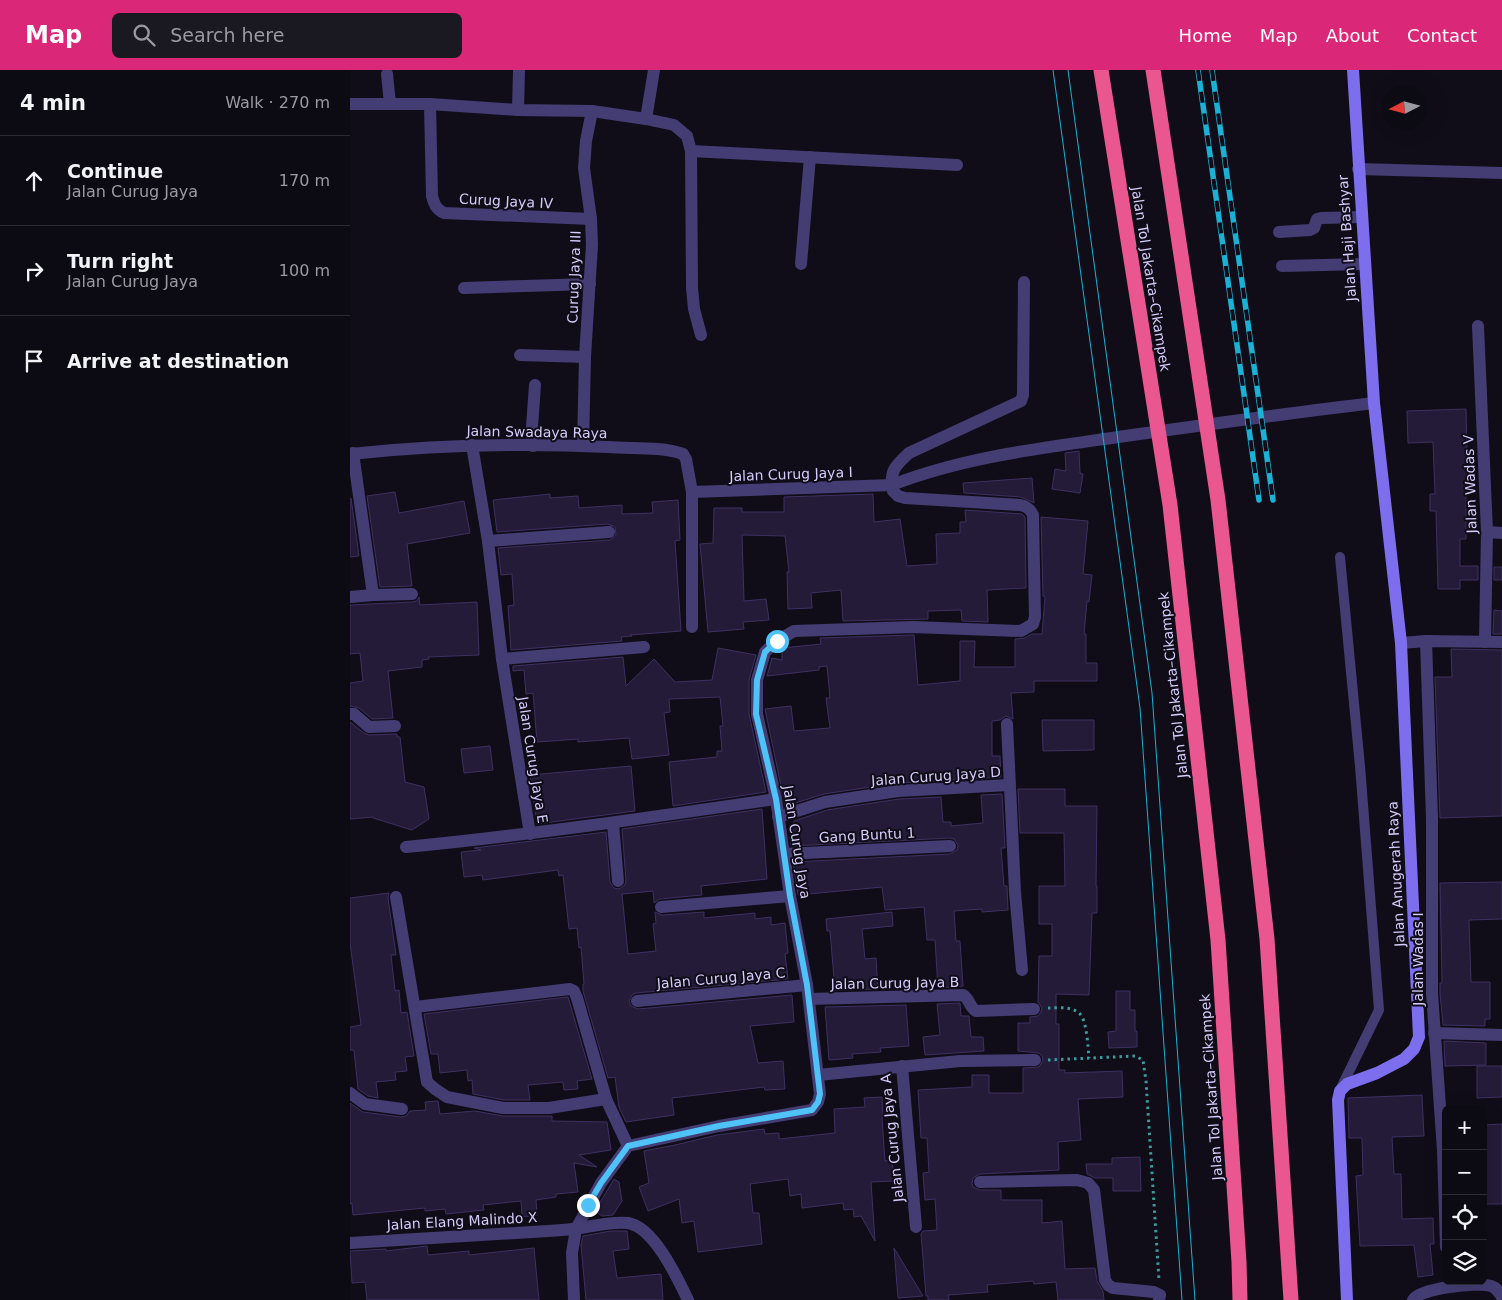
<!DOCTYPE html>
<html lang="en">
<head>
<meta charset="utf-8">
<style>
  :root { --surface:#0c0a13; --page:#1a1821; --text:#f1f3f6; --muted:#9a9aa0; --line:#2c2b33; --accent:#db2777 }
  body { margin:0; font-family:"DejaVu Sans",sans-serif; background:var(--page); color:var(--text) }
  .controls { position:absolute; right:15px; bottom:15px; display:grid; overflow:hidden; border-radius:8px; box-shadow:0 5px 20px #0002 }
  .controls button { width:45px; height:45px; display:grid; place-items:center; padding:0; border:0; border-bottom:1px solid var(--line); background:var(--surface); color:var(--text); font:25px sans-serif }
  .compass { position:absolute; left:1032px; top:15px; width:45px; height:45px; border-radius:50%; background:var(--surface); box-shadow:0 5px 20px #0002; rotate:264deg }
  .stop { position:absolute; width:15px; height:15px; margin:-11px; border:4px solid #4fc3f7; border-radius:50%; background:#fff }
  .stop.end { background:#4fc3f7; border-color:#fff; box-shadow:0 1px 5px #0008 }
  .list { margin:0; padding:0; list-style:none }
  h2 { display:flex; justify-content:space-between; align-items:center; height:65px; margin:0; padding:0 20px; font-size:21px }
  h2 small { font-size:16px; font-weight:400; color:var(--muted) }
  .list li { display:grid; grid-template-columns:32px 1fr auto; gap:15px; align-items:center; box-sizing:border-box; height:90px; padding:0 20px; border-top:1px solid var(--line) }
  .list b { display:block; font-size:19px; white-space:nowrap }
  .list p { margin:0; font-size:16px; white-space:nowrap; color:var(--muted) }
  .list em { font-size:16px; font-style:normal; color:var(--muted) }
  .icon { flex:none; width:28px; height:28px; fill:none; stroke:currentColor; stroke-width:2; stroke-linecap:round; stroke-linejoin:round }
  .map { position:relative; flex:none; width:1152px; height:1230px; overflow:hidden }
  header { display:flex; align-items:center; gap:30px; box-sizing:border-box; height:70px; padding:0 25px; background:var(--accent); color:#fff }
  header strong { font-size:24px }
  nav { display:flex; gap:28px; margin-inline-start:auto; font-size:18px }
  .search { width:350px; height:45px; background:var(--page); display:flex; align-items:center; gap:12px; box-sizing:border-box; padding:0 18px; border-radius:8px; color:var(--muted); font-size:19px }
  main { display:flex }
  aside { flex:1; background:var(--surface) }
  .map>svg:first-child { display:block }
  .building { fill:#241b38; stroke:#3e3061 }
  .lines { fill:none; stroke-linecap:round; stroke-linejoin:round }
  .path { stroke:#3a9b9e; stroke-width:3; stroke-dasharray:2.5 4; stroke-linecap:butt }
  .lane { stroke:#443d73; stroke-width:10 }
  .street { stroke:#443d73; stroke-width:12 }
  .secondary { stroke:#7d6eed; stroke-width:12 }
  .highway { stroke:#ea568f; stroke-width:15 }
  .tram { stroke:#1bb1d5; stroke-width:1 }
  .rail-casing { stroke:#1bb1d5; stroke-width:5.5 }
  .rail { stroke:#100d19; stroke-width:4; stroke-dasharray:11; stroke-linecap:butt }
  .route { stroke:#4fc3f7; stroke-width:6 }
  .labels { text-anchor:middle; stroke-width:4; stroke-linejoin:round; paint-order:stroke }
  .street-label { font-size:14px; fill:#d5ccf9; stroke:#100d19 }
</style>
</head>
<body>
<header>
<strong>Map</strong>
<div class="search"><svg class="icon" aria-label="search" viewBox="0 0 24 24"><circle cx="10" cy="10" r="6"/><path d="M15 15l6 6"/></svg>Search here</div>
<nav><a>Home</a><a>Map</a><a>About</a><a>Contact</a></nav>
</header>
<main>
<aside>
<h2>4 min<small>Walk · 270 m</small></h2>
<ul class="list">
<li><svg class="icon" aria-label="ahead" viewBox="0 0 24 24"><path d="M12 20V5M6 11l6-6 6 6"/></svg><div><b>Continue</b><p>Jalan Curug Jaya</p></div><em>170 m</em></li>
<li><svg class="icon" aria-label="right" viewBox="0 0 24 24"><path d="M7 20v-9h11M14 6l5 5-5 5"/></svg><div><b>Turn right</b><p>Jalan Curug Jaya</p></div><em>100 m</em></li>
<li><svg class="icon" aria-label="arrive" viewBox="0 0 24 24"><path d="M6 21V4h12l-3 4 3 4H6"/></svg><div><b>Arrive at destination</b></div></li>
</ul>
</aside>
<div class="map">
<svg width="1152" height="1230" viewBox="0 0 1152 1230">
  <rect width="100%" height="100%" fill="#100d19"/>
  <g class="building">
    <polygon points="1116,339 1118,423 1116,423 1116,469 1110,469 1110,496 1128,496 1128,510 1110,510 1110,519 1088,519 1086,441 1080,441 1080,424 1085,424 1083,372 1058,373 1057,341"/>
    <polygon points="729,381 730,403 733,404 730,423 702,419 705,399 716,401 715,383"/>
    <polygon points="682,408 684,433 671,427 614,423 613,413"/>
    <polygon points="45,422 49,443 114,431 120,463 57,474 62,516 30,517 17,426"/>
    <polygon points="200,424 200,428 228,426 229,438 272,435 272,444 303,443 302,432 328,430 330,470 325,471 331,561 280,565 282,566 271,567 272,571 161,580 158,536 164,535 162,504 151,505 148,478 260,470 266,465 265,457 258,454 147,462 143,430"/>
    <polygon points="523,424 524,452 550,449 557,496 587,494 586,464 610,463 610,452 616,452 615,440 672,444 675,447 676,518 637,520 638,552 612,551 611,540 578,541 578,549 493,551 491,520 461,523 462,538 438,539 437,502 439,502 435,466 392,465 394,531 416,529 419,550 393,552 394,559 358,562 350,474 363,473 364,438 392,438 392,442 434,442 434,427"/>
    <polygon points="1,428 9,486 0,487 0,429"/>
    <polygon points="691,447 738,451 733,504 742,505 739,532 737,531 734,564 736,564 736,593 747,593 747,611 684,611 684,622 661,623 663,649 656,646 650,650 642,651 642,686 650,686 651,707 547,713 474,724 442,734 435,735 415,639 441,636 444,661 480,658 476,628 480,628 477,596 469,597 469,600 417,606 422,588 432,590 432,578 471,574 470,568 563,565 564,565 568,615 610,611 610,571 625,571 624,597 665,597 665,569 675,568 682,564 692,564 695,527 693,526"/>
    <rect x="1144" y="497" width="8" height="13"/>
    <polygon points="69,527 70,535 127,532 129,585 78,587 79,589 72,590 72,597 38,601 43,648 22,649 9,638 0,636 0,613 13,611 10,583 0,584 0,535 62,532 67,531"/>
    <polygon points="1144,540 1152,541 1152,564 1143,564"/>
    <polygon points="368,578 406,585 399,610 399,644 416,722 323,736 319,692 367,687 367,681 372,681 370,656 373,656 370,627 319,629 320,642 314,643 319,685 282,689 279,668 228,672 228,669 187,672 183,623 176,624 174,600 163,601 163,596 273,587 276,616 304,589 325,612 362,610"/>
    <polygon points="1101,579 1152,580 1152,746 1090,748 1085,607 1102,607"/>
    <polygon points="692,650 744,650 744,680 693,681"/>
    <polygon points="0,652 14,663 19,665 47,664 47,667 50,667 55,712 74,717 79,749 62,760 23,748 23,747 0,749"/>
    <polygon points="140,676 143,700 114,703 111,679"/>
    <polygon points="281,696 285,741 187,754 180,705"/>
    <polygon points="668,719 715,719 715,736 747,736 746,816 747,816 747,843 742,843 739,925 706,924 706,954 709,954 709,1000 715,1000 715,1003 772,1001 773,1027 728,1029 731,1070 708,1072 709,1100 630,1104 623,1108 622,1113 623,1117 630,1120 651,1120 651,1130 692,1130 692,1153 712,1151 715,1199 745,1198 747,1211 753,1221 754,1230 708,1230 706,1212 684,1214 683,1211 637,1215 638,1222 598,1225 599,1230 578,1230 578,1226 576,1226 571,1164 573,1161 587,1160 585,1129 575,1130 573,1103 579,1102 577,1068 571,1068 568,1020 622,1017 622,1005 639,1005 639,1023 673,1023 673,998 689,997 693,990 692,986 689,983 668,981 668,953 680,953 680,947 688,946 691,942 692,938 688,932 689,886 702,886 702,854 689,854 689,816 715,816 714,763 670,763"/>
    <polygon points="652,724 655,778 651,778 654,816 657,816 658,840 632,842 632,839 604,841 606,871 610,871 613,916 588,918 585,870 577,870 574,837 535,840 532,817 448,825 443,792 600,784 607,780 608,775 604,769 600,768 441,776 440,766 444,751 477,740 549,729 591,727 593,752 601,752 601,756 633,753 631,725"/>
    <polygon points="412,739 417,809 351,816 352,825 310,829 304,833 303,821 272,824 278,884 306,881 303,854 306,853 305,842 312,845 354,842 354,848 405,843 405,849 421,847 421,855 435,853 438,883 435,884 438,909 286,923 282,925 279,931 281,936 288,939 442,925 444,952 400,956 408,993 433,991 435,1019 415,1020 414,1017 322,1028 324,1045 276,1052 269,1037 265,1007 258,1008 233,921 233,914 234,914 231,877 229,878 227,858 219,859 213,805 209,806 208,800 133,810 132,805 114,807 111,782 131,780 124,778 256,762 260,812 264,818 269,819 275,815 276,810 272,759"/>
    <polygon points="1152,812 1152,849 1119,850 1121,912 1140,912 1140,949 1135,949 1135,956 1093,955 1090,923 1090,913 1092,913 1090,813"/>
    <polygon points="39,823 38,828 46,885 41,885 45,921 49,920 51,943 57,942 64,986 55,987 57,1001 45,1002 46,1010 26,1012 28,1028 18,1026 8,1019 4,980 0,980 0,957 11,955 0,873 0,828"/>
    <polygon points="542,842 543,856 512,859 515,889 526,888 528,919 485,920 480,861 477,861 476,849"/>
    <polygon points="766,921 780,921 780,940 785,940 785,961 787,961 787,977 759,978 758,962 766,961"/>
    <polygon points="218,927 242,1009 227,1011 228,1019 214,1020 213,1012 178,1015 180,1030 154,1030 123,1024 122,1010 118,1011 117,1000 90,1003 88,984 81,984 74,944"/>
    <polygon points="610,933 611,946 619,946 621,967 633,967 634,981 575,985 573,967 590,965 587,934"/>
    <polygon points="556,935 559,976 530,978 531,982 502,984 503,988 479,990 475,937"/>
    <polygon points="1094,971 1136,973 1136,995 1095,996"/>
    <polygon points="1127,996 1152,996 1152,1027 1127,1028"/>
    <polygon points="1072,1025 1074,1066 1042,1067 1044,1104 1051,1104 1052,1149 1083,1148 1084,1174 1080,1174 1083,1205 1068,1207 1064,1175 1010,1176 1006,1106 1013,1105 1012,1068 999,1068 998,1028"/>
    <polygon points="532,1027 533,1048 532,1048 535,1091 542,1090 544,1111 521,1112 525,1171 511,1146 504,1147 503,1139 494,1140 493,1133 452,1138 451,1124 440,1126 438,1109 400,1114 403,1143 409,1143 412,1174 348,1182 344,1151 332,1153 329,1129 298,1141 289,1117 299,1113 294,1081 325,1075 367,1065 414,1059 415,1064 429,1063 429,1069 485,1063 484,1039 515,1037 514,1028"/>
    <polygon points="88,1031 90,1044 125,1041 153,1046 202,1046 202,1051 257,1052 261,1080 229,1085 247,1097 224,1093 228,1122 206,1124 206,1127 186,1130 187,1145 172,1147 171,1131 133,1135 134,1140 96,1144 95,1139 75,1141 75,1138 3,1145 2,1133 0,1134 0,1033 13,1042 51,1047 56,1046 60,1041 76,1040 75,1032"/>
    <polygon points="1152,1054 1152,1134 1133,1134 1133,1055"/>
    <polygon points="790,1087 791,1121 763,1121 763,1108 745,1108 737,1104 736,1094 762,1094 762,1088"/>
    <polygon points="264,1109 269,1112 272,1131 263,1145 252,1146 245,1141"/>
    <polygon points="261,1161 277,1161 279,1179 263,1181 267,1208 311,1204 313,1230 236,1230 231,1175 233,1166"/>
    <polygon points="77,1176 78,1185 119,1181 119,1185 184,1178 189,1230 17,1230 15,1212 2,1213 0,1181 36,1179 36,1181"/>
    <polygon points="544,1178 573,1226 548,1228"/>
  </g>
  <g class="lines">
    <g class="path">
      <path d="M698,938c10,0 22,-2 31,5 8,6 9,35 10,45"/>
      <polyline points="698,990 785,986 793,990 796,1011 809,1210"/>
    </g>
    <polyline class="lane" points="990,487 1010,696 1029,940 990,1020"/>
    <g class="street">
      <polyline points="37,4 40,34"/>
      <polyline points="0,34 80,34 168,40 242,41 296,49 324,55 337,66 341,81 342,218 344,239 351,265"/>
      <path d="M80,34l2,92c2,8 4,13 12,17l147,6"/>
      <polyline points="168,40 169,0"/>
      <polyline points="296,49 304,0"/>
      <polyline points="341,81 607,95"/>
      <polyline points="1008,99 1152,103"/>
      <polyline points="929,162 960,160 964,158 967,149 971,148 1011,147"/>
      <polyline points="451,194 460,87"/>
      <polyline points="932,196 1014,194"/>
      <polyline points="114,218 240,214"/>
      <polyline points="1128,256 1137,462 1135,572"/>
      <polyline points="170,285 235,287"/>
      <polyline points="122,375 138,471 152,589 180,764"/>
      <polyline points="183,376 182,357 185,315"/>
      <polyline points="233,376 235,287 242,175 241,149 234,98 236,71 242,41"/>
      <polyline points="3,383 23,525"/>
      <path d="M0,384c85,-9 172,-11 258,-7 24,2 52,-1 75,7l3,5 6,33v135"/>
      <path d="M342,422l200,-7c72,-28 150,-37 226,-48 85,-12 170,-24 256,-34"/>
      <polyline points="1137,462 1152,463"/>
      <polyline points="138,471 259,462"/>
      <polyline points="0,527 23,525 62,524"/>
      <polyline points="1076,571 1082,748 1082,923 1093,1080 1096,1177"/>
      <polyline points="1051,573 1076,571 1152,572"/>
      <polyline points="152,589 294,577"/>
      <polyline points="0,644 4,644 19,657 45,656"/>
      <polyline points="657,654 665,822 672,900"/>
      <polyline points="428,747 475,732 548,721 659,715"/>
      <polyline points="263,754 268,811"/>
      <path d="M56,777c124,-12 247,-30 370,-48"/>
      <polyline points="435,784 600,776"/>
      <polyline points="46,827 77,1012 85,1019 97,1027 153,1038 199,1038 256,1029 278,1076"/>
      <polyline points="311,837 440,826"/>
      <path d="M459,929l154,-4c7,4 6,12 13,16l58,-2"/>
      <polyline points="287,931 457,915"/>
      <polyline points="65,937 220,919 224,921 227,928 256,1029"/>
      <polyline points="1084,963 1152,965"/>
      <polyline points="552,996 566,1157"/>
      <polyline points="468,1005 610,991 685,990"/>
      <polyline points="0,1023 15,1034 52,1039"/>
      <polyline points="630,1112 727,1110 738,1113 744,1120 755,1210 758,1215 763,1218 804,1222 810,1225 809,1230"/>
      <path d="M0,1173l198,-12c10,-1 21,-1 31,-3 16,-2 33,-7 49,-5 26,4 50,56 60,77"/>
      <path d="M224,1230l-2,-47 4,-24 25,-46 27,-37 91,-20 93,-16 6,-8 2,-8 -13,-109 -17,-89 -14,-97 -19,-85v-34l8,-28 12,-11 17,-10 119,-4 108,4 12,-7 2,-7 -2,-102c-3,-6 -6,-9 -13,-10l-115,-7 -7,-2 -5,-5c-4,-20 2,-25 16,-38l112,-52 2,-6 1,-113"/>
      <path d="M1063,1230c7,-12 64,-18 78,-14 6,2 8,6 11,11"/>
    </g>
    <polyline class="secondary" points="997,1230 988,1030 990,1021 997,1014 1027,1003 1054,989 1064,979 1069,967 1051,573 1024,333 1003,0"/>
    <g class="highway">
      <polyline points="751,0 820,435 868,870 889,1192 890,1230"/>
      <polyline points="803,0 868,430 917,869 941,1230"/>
    </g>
    <g class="tram">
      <polyline points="703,0 790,638 832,1230"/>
      <polyline points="718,0 802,623 845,1230"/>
    </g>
    <defs>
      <g id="rail">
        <polyline points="848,0 909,430"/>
        <polyline points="862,0 923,430"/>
      </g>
    </defs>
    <use href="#rail" class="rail-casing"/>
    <use href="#rail" class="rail"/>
  </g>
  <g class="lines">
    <polyline class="route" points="238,1135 251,1113 278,1076 369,1056 462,1040 468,1032 470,1024 457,915 440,826 426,729 406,644 407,610 415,582 427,571"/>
  </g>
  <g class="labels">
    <g class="street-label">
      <text transform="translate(156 131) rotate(3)" y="5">Curug Jaya IV</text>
      <text transform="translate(997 168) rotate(-94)" y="5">Jalan Haji Bashyar</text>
      <text transform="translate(224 207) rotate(-88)" y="5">Curug Jaya III</text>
      <text transform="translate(801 209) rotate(81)" y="5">Jalan Tol Jakarta–Cikampek</text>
      <text transform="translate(187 362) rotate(1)" y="5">Jalan Swadaya Raya</text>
      <text transform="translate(441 404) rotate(-2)" y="5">Jalan Curug Jaya I</text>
      <text transform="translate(1120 414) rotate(-92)" y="5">Jalan Wadas V</text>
      <text transform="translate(823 615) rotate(-96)" y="5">Jalan Tol Jakarta–Cikampek</text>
      <text transform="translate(183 690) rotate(81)" y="5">Jalan Curug Jaya E</text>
      <text transform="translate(586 706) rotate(-4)" y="5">Jalan Curug Jaya D</text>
      <text transform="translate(517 765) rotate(-3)" y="5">Gang Buntu 1</text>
      <text transform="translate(447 772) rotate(81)" y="5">Jalan Curug Jaya</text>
      <text transform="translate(1046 804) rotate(-93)" y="5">Jalan Anugerah Raya</text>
      <text transform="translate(1068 889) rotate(-90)" y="5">Jalan Wadas I</text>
      <text transform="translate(371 908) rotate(-5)" y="5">Jalan Curug Jaya C</text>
      <text transform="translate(545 913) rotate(-1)" y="5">Jalan Curug Jaya B</text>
      <text transform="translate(861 1017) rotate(-94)" y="5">Jalan Tol Jakarta–Cikampek</text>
      <text transform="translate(542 1068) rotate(-96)" y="5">Jalan Curug Jaya A</text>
      <text transform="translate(112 1151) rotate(-3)" y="5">Jalan Elang Malindo X</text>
    </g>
  </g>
</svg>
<div class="controls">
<button>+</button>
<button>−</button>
<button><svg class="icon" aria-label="locate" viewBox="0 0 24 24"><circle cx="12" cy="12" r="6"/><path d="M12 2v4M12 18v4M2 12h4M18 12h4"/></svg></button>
<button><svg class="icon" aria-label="layers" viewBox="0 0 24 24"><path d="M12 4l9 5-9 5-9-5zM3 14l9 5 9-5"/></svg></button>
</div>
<svg class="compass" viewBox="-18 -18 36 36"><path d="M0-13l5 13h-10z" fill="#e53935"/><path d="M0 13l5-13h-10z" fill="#9a9aa0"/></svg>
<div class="stop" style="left:427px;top:571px"></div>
<div class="stop end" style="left:238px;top:1135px"></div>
</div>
</main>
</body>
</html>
